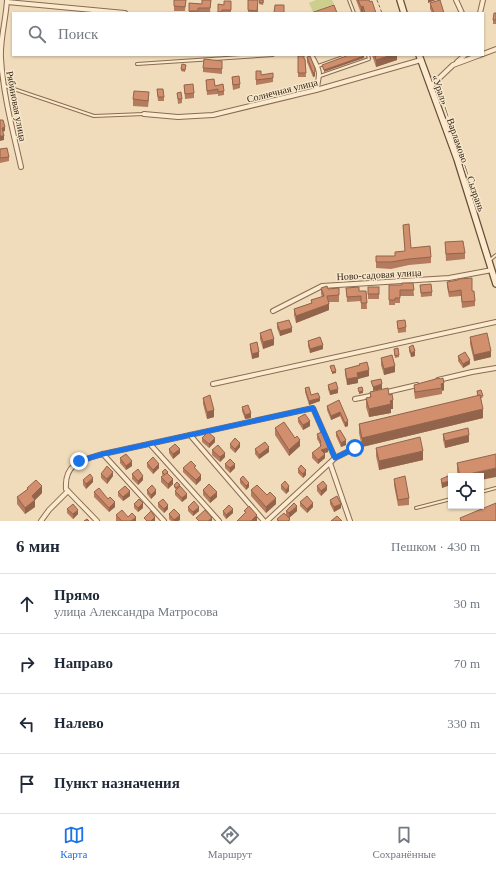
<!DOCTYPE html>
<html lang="ru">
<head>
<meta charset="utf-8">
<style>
  :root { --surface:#fff; --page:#f6f6f7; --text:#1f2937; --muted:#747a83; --line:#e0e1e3; --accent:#1a73e8 }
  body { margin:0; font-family:"Times New Roman",serif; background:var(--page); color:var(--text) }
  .controls { position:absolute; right:12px; bottom:12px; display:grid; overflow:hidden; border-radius:0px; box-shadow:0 1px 3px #0004 }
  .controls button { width:36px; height:36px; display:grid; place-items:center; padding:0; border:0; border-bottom:1px solid var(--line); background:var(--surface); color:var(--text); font:20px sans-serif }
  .stop { position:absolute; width:12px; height:12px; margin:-9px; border:3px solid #1a73e8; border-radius:50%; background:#fff }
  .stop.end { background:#1a73e8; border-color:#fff; box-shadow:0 1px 4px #0008 }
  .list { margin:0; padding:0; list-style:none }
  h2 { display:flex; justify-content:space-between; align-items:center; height:52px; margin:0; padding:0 16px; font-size:17px }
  h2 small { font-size:13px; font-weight:400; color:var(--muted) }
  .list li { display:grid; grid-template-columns:26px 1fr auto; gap:12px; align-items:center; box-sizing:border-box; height:60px; padding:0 16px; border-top:1px solid var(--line) }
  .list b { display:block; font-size:15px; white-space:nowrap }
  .list p { margin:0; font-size:13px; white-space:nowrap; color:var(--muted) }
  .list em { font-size:13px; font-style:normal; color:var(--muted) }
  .icon { flex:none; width:22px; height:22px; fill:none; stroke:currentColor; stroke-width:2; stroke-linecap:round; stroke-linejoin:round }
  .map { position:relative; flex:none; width:496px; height:521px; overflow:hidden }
  .search { position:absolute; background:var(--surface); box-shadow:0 1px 3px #0004; left:12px; right:12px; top:12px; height:44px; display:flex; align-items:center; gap:10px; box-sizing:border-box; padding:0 14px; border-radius:0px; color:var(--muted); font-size:15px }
  .sheet { height:292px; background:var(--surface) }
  nav { display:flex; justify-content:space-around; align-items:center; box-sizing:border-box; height:56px; border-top:1px solid var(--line); background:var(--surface); font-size:11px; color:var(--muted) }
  nav a { display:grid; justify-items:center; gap:2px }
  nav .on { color:var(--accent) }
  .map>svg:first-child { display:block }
  .green { fill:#ccce8e }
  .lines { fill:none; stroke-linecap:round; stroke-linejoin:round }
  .service-casing { stroke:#886b53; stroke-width:4 }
  .minor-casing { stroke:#886b53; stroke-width:6 }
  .secondary-casing { stroke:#694c37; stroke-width:8 }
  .path { stroke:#886b53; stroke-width:1; stroke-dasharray:3 2; stroke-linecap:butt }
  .service { stroke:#fbeacd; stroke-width:2 }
  .minor { stroke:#fbeacd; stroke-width:4 }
  .secondary { stroke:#fbeacd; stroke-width:5.5 }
  .wall { fill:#b47b5e }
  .shaded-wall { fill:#92644c }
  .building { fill:#d18f6d; stroke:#92644c }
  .route { stroke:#1a73e8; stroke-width:5 }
  .labels { text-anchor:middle; stroke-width:3; stroke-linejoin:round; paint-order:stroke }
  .street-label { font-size:10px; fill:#36251a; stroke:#f7e7ca }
</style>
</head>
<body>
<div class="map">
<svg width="496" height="521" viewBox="0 0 496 521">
  <rect width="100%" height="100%" fill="#f0dcba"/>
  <polygon class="green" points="316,0 332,0 334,4 313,12 309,3"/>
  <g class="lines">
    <defs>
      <g id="service">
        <polyline points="349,0 354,13"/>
        <polyline points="137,64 273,55"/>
        <polyline points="318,66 349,55"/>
        <polyline points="320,76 369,59 368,55"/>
        <polyline points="5,86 94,116 144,114"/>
        <polyline points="490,260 496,255"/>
        <polyline points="481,492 496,488"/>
        <polyline points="416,508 451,499"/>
      </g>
      <g id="minor">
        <path d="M7,0c-1,19 -7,39 -6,58 2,37 12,73 20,109"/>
        <polyline points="456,0 462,13"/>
        <polyline points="7,2 125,13"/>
        <polyline points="480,13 483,0"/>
        <polyline points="483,54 496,49"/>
        <path d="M311,55c9,16 10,17 5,35"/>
        <polyline points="457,62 465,55"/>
        <polyline points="430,87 453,65 480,55"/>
        <polyline points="144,114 178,117 213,115 316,90 421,60"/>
        <polyline points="273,311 322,286 449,278 492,270"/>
        <polyline points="438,380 472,372 496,368"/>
        <polyline points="213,384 496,322"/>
        <polyline points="383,393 417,385"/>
        <polyline points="355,399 375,395"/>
        <polyline points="190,435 264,521"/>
        <polyline points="150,444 219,521"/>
        <polyline points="103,454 164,521"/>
        <polyline points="330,463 350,521"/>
        <polyline points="41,521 49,510 68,491"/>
        <path d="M97,521l-31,-32c-2,-26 16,-29 37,-35l210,-46 22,50"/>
        <polyline points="267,521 335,458 355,448"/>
      </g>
      <g id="secondary">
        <polyline points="400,0 404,13"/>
        <polyline points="419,55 457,159 496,284"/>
      </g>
    </defs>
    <use href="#service" class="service-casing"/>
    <use href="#minor" class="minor-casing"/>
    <use href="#secondary" class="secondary-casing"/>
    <polyline class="path" points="377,0 382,13"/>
    <use href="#service" class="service"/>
    <use href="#minor" class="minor"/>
    <use href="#secondary" class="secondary"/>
  </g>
  <g class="wall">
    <polygon points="174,0 186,0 185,11 174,11"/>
    <polygon points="211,0 210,13 189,13 189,3 202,4"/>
    <polygon points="248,0 258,4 258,13 248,13"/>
    <polygon points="264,0 263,5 259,4 259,2"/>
    <polygon points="356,0 369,0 376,13 361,13"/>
    <polygon points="231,1 231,13 218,13 218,4 224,5"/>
    <polygon points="430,3 444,13 432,13 430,9"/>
    <polygon points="496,13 496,24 493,24 493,20"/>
    <polygon points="372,55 397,55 397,60 376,67"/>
    <polygon points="298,56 304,59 305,59 306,77 298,77"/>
    <polygon points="307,57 315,76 313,77 307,62"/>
    <polygon points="222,61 222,74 203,72 203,68"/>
    <polygon points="182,64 186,65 185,72 181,71"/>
    <polygon points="256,71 261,75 273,78 273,82 256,85"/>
    <polygon points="232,77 240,84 240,88 233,90 232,81"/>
    <polygon points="206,80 224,91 224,95 218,96 218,94 207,95"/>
    <polygon points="184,85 194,93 194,98 185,99"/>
    <polygon points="157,89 164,97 164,101 158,101"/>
    <polygon points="177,93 182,99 182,103 178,104"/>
    <polygon points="133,99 149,99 148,107 133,106"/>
    <polygon points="0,149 9,157 9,161 0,163"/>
    <polygon points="403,225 411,248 431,257 431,263 409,265 391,269 376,268 376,256 395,256 395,252 405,251"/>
    <polygon points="445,242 465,253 465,259 446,261"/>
    <polygon points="447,282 472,291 475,301 475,306 462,308 461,296 449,297 447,287"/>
    <polygon points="413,283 414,296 400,296 400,303 395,303 395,305 389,305 389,285 402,285"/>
    <polygon points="420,285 432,292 432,296 421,297"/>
    <rect x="368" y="287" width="11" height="12"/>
    <polygon points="321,288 328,289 339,295 339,302 329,302 329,310 296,323 294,315 294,309 311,303 311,300 322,297 321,294"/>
    <polygon points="346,288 359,291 366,291 367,309 361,309 361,301 347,302"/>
    <polygon points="397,321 406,327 406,332 398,333"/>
    <polygon points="277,323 292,332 280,336 277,328"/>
    <polygon points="260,333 274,345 263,349 260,339"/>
    <polygon points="470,337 491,357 474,361 470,344"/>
    <polygon points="308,341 323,349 310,353 308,346"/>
    <polygon points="250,344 259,357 252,359 250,349"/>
    <polygon points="409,347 415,356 411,357 409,351"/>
    <polygon points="394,349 399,355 399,357 395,358"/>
    <polygon points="458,356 470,364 463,368 458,361"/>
    <polygon points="381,358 395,372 384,375 381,365"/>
    <polygon points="359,364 369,376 358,379 358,383 347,385 345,374 345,369 359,365"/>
    <polygon points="439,378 444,390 442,391 442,394 415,399 414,392 414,385"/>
    <polygon points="328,385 338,393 330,395 328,389"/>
    <polygon points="305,388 311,395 320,401 309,405 305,392"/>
    <polygon points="477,391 483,398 481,398 483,418 362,447 359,433 359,424 478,396"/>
    <polygon points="370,392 389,395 393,409 391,409 391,413 369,417 366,407 366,398 370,397"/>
    <polygon points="203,398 214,417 207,419 203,404"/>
    <polygon points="339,400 348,426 345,427 340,416 331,420 327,410 327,406"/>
    <polygon points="242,407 251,418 245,419 242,411"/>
    <polygon points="298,418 310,426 303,430 298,422"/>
    <polygon points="275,428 300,446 289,456 275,435"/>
    <polygon points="336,432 346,445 341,447 336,436"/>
    <polygon points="317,434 328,452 324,453 325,458 318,464 312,458 312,453 320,447 320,444 317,439"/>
    <polygon points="443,434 469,442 445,448 443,440"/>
    <polygon points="202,438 215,442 209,448 202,442"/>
    <polygon points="230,444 240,447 235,453 230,448"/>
    <polygon points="376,448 423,460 379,470 376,456"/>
    <polygon points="169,449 180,453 173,459 169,453"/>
    <polygon points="255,449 269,452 259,459 255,454"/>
    <polygon points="212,450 225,457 220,462 212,455"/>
    <polygon points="120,458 132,466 126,470 120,463"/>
    <polygon points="147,463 159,468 153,474 147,467"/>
    <polygon points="457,463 481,476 458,476 457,471"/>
    <polygon points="225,464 235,468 230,473 225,468"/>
    <polygon points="183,468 201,480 196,485 183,472"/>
    <polygon points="298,469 306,475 303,478 298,473"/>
    <polygon points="162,472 168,474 173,484 168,489 161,482 161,477 163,476 162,474"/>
    <polygon points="101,474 113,476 107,484 101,478"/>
    <polygon points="132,474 143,480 138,485 132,479"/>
    <polygon points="240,479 249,487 246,490 240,483"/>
    <polygon points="394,479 409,498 409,505 398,506 394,485"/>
    <polygon points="441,479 450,485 442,488 441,483"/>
    <polygon points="83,480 93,482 86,489 83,485"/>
    <polygon points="174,485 180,487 187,498 182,502 175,495 175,491 176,490 174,487"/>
    <polygon points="281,485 289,491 286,494 281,489"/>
    <polygon points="317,486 327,490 321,496 317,491"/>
    <polygon points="27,488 42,493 35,500 35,507 25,514 17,504 17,497 27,490"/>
    <polygon points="147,490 156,494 151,499 147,494"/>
    <polygon points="203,490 217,497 210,503 203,495"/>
    <polygon points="251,490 267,495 276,504 266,513 251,496"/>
    <polygon points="94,492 108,499 115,507 109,512 94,497"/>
    <polygon points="118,492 130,496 123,501 118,496"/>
    <polygon points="330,500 341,508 334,512 330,504"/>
    <polygon points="300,502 313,507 307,513 300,506"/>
    <polygon points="158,503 168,509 164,513 158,507"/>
    <polygon points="134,504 143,508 138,512 134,508"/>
    <polygon points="188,507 199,511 193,516 188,511"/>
    <polygon points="67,509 78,514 73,519 67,513"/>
    <polygon points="223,511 233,513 226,519 223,515"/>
    <polygon points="286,511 297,511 289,518 290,521 277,521 277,519 286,515"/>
    <polygon points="169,514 180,520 178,521 171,521 169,519"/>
    <polygon points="116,515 128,517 136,521 116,521"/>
  </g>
  <g class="shaded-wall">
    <polygon points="428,0 436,0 428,3"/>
    <polygon points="363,6 363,13 361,13 361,7"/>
    <polygon points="392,55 397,55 397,60 376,67 376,60"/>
    <polygon points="364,56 364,58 324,72 324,70"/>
    <polygon points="315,72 315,76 313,77 313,73"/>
    <polygon points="5,127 5,131 2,132 2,128"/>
    <polygon points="0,136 4,136 4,140 0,141"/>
    <polygon points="329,304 329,310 296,323 296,316"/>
    <polygon points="292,328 292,332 280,336 280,331"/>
    <polygon points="274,339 274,345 263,349 263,342"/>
    <polygon points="323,345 323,349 310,353 310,349"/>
    <polygon points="415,351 415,356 411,357 411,353"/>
    <polygon points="491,351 491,357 474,361 474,355"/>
    <polygon points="259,352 259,357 252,359 252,354"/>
    <polygon points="470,360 470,364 463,368 463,364"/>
    <polygon points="395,366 395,372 384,375 384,369"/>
    <polygon points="369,370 369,376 358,379 358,383 347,385 347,379 357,373"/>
    <polygon points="336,371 336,373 332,374 332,372"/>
    <polygon points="444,383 444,390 442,391 441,384"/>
    <polygon points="382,384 382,389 373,391 373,387"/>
    <polygon points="338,389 338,393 330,395 330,391"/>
    <polygon points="363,391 363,393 359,394 359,392"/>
    <polygon points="320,398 320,401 309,405 309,401"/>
    <polygon points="393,400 393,409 391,409 391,413 369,417 369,409"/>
    <polygon points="483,409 483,418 362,447 362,438"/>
    <polygon points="214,410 214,417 207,419 207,412"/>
    <polygon points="340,412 340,416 331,420 331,416"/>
    <polygon points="251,413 251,418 245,419 245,415"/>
    <polygon points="310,421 310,426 303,430 303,425"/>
    <polygon points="348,421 348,426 345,427 345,423"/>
    <polygon points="469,435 469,442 445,448 445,441"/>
    <polygon points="215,438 215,442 209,448 209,444"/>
    <polygon points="300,440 300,446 289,456 289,450"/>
    <polygon points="346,440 346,445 341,447 341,443"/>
    <polygon points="240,443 240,447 235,453 235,449"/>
    <polygon points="269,447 269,452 259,459 259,455"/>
    <polygon points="328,448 328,452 321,454 321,450"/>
    <polygon points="180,449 180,453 173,459 173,454"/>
    <polygon points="423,451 423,460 379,470 379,461"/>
    <polygon points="225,453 225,457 220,462 220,457"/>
    <polygon points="325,454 325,458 318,464 318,460"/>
    <polygon points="132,461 132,466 126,470 126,466"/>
    <polygon points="159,464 159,468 153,474 153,470"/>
    <polygon points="235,464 235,468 230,473 230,468"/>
    <polygon points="496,468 496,477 481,480 481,476 461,476"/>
    <polygon points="306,470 306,475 303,478 303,474"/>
    <polygon points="113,472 113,476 107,484 107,479"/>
    <polygon points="201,475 201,480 196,485 196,480"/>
    <polygon points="143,476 143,480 138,485 138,481"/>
    <polygon points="93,478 93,482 86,489 86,484"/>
    <polygon points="173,479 173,484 168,489 168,484"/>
    <polygon points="450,481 450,485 442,488 442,483"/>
    <polygon points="249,483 249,487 246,490 246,486"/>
    <polygon points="42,486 42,493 32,503 35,500 35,507 25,514 25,508 32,496"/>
    <polygon points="289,486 289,491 286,494 286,490"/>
    <polygon points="327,486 327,490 321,496 321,491"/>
    <polygon points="156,490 156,494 151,499 151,495"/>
    <polygon points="130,491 130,496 123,501 123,497"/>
    <polygon points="217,492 217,497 210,503 210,498"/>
    <polygon points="187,494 187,498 182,502 182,498"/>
    <polygon points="276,498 276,504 266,513 266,507"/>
    <polygon points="115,502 115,507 109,512 109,508"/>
    <polygon points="143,503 143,508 138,512 138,508"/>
    <polygon points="313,503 313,507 307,513 307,509"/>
    <polygon points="341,504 341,508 334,512 334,507"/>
    <polygon points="168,505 168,509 164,513 164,509"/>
    <polygon points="297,506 297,511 289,518 289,513"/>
    <polygon points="199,507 199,511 193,516 193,512"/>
    <polygon points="233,509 233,513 226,519 226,515"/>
    <polygon points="78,510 78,514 73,519 73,514"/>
    <polygon points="180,515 180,520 178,521 174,521 174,520"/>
    <polygon points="257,515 257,521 251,521"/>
    <polygon points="136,517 136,521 131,521"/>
    <polygon points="155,517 155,521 151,521"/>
    <polygon points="212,518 212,521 208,521"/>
  </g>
  <g class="building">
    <polygon points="174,0 186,0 185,7 174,6"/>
    <polygon points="202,0 211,0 210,8 198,8 198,11 189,11 189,3 202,4"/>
    <polygon points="248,0 258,0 257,11 248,10"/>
    <polygon points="260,0 263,0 263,3 259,2"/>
    <polygon points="358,0 369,0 370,2 372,1 376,13 365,13 363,6 361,7"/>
    <polygon points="440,0 444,13 434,13 430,3"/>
    <polygon points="224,1 231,1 231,10 222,10 222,12 218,12 218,4 224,5"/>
    <polygon points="275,5 284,5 284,13 274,13"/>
    <polygon points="334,5 337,13 311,13"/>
    <polygon points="494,13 496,13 496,20 493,20"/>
    <polygon points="349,55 364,55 364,56 324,70 322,65"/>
    <polygon points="375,55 392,55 376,60"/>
    <polygon points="298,56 304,56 304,59 305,59 306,73 298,73"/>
    <polygon points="310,56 315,68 315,72 313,73 307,57"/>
    <polygon points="204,59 222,61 222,69 203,68"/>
    <polygon points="182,64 186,65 185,70 181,69"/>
    <polygon points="256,71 261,71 261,75 273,73 273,78 256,80"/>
    <polygon points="239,76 240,84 233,85 232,77"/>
    <polygon points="214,79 215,86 223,84 224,91 218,92 218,89 207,91 206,80"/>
    <polygon points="193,84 194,93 185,94 184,85"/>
    <polygon points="157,89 163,89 164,97 158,97"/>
    <polygon points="134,91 149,92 148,101 133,99"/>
    <polygon points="181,92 182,99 178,99 177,93"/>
    <polygon points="0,120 3,120 5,127 2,128 4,136 0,136"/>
    <polygon points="7,148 9,157 0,158 0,149"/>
    <polygon points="409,224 411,248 430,246 431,257 409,259 391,262 376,262 376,256 395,256 395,252 405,251 403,225"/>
    <polygon points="463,241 465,253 446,254 445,242"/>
    <polygon points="472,278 472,291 474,291 475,301 462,302 461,290 449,292 447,282 458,280 458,279"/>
    <polygon points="402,283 413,283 414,290 400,290 400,298 395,298 395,300 389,300 389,285 402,285"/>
    <polygon points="431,284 432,292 421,293 420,285"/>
    <polygon points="327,286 328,289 339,288 339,295 327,296 329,304 296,316 294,309 312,303 311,300 324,296 321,288"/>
    <polygon points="359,287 359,291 366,291 367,303 361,303 361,296 347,297 346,288"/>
    <rect x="368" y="287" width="11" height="7"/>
    <polygon points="289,320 292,328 280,331 277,323"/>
    <polygon points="405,320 406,327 398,329 397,321"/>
    <polygon points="271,329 274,339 263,342 260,333"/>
    <polygon points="487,333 491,351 474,355 470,337"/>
    <polygon points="320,337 323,345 310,349 308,341"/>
    <polygon points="257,342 259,352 252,354 250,344"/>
    <polygon points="413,345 415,351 411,353 409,347"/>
    <polygon points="398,348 399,355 395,356 394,349"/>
    <polygon points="465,352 470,360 463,364 458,356"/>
    <polygon points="392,355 395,366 384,369 381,358"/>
    <polygon points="367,362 369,370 357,373 358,377 347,379 345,369 360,365 359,364"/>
    <polygon points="334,365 336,371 332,372 330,366"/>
    <polygon points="439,378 440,379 443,378 444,383 441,384 442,388 415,392 414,385"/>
    <polygon points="381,379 382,384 373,387 371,381"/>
    <polygon points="336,382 338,389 330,391 328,385"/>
    <polygon points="309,387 311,395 318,393 320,398 309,401 305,388"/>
    <polygon points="362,387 363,391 359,392 358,388"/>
    <polygon points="388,388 389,395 392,394 393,400 390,401 391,404 369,409 366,398 371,397 370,392"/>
    <polygon points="481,390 483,396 480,396 480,395 478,396 477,391"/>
    <polygon points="210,395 214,410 207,412 203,398"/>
    <polygon points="480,395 483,409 362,438 359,424"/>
    <polygon points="339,400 348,421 345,423 340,412 331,416 327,406"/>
    <polygon points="248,405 251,413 245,415 242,407"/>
    <polygon points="305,414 310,421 303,425 298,418"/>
    <polygon points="284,422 295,438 297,436 300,440 289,450 275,428"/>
    <polygon points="468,428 469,435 445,441 443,434"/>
    <polygon points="340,430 346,440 341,443 336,432"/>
    <polygon points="208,432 215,438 209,444 202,438"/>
    <polygon points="322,432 328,448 321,450 325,454 318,460 312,453 321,446 320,442 321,442 317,434"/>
    <polygon points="420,437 423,451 379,461 376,448"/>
    <polygon points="235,438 240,443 235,449 230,444"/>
    <polygon points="265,442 269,447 259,455 255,449"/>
    <polygon points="175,444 180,449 173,454 169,449"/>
    <polygon points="218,445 225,453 220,457 212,450"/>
    <polygon points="126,454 132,461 126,466 120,458"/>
    <polygon points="496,454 496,468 460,476 457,463"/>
    <polygon points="153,457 159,464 153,470 147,463"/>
    <polygon points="230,459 235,464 230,468 225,464"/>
    <polygon points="191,461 196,466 194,467 201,475 196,480 183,468"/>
    <polygon points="301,465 306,470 303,474 298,469"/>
    <polygon points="107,466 113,472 107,479 101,474"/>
    <polygon points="138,469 143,476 138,481 132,474"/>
    <polygon points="165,469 168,472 165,475 162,472"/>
    <polygon points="167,473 173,479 168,484 161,477"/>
    <polygon points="90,474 93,478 86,484 83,480"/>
    <polygon points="243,476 249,483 246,486 240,479"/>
    <polygon points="405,476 409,498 398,500 394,479"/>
    <polygon points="448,476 450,481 442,483 441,479"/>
    <polygon points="36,480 42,486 32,496 35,500 25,508 17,497 28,489 27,488"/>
    <polygon points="285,481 289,486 286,490 281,485"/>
    <polygon points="323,481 327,486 321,491 317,486"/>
    <polygon points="177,482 180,485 176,488 174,485"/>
    <polygon points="209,484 217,492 210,498 203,490"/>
    <polygon points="152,485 156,490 151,495 147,490"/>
    <polygon points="257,485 267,495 270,492 276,498 266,507 251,490"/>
    <polygon points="125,486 130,491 123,497 118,492"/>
    <polygon points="180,486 187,494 182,498 175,491"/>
    <polygon points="99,488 108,499 110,497 115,502 109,508 94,492"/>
    <polygon points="307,496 313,503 307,509 300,502"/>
    <polygon points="337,496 341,504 334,507 330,500"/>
    <polygon points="139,499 143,503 138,508 134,504"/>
    <polygon points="163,499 168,505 164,509 158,503"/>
    <polygon points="194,501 199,507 193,512 188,507"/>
    <polygon points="294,503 297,506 289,513 286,511"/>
    <polygon points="496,503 496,521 461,521 460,518"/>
    <polygon points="73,504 78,510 73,514 67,509"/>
    <polygon points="229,505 233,509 226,515 223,511"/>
    <polygon points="249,506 257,515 251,521 237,521 246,512 244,511"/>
    <polygon points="174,509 180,515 174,520 169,514"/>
    <polygon points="122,510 128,517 132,513 136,517 131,521 122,521 116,515"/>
    <polygon points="205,510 212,518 208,521 199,521 196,518"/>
    <polygon points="151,511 155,517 151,521 147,521 144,518"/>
    <polygon points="284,513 290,519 288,521 279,521 277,519"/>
    <polygon points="337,516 342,521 331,521"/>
    <polygon points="87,519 89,521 84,521"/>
  </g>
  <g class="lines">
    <polyline class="route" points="79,461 103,454 313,408 335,458 355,448"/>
  </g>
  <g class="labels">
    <g class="street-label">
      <text transform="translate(282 90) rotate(-14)" y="4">Солнечная улица</text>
      <text transform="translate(17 106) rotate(79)" y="4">Рябиновая улица</text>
      <text transform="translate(459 143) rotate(71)" y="4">«Урал» — Варламово — Сызрань</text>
      <text transform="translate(379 274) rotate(-3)" y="4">Ново-садовая улица</text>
    </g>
  </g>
</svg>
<div class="controls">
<button><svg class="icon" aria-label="locate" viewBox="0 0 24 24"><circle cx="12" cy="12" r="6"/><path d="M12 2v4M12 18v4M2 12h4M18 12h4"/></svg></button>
</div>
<div class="stop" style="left:355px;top:448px"></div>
<div class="stop end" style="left:79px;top:461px"></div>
<div class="search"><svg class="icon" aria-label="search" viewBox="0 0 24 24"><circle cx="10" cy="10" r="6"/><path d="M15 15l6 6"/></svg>Поиск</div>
</div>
<section class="sheet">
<h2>6 мин<small>Пешком · 430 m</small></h2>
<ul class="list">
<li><svg class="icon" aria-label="ahead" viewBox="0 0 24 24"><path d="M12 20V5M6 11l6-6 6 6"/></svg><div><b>Прямо</b><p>улица Александра Матросова</p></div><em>30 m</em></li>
<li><svg class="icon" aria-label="right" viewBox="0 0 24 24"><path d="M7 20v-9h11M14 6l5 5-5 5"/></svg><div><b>Направо</b></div><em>70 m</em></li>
<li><svg class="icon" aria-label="left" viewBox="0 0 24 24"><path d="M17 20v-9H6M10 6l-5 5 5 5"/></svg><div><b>Налево</b></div><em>330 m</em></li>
<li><svg class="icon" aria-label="arrive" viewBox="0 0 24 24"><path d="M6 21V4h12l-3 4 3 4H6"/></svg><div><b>Пункт назначения</b></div></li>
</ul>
</section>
<nav>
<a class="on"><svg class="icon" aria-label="map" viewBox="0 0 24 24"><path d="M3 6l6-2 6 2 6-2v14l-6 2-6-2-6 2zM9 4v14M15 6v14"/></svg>Карта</a>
<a><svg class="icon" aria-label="directions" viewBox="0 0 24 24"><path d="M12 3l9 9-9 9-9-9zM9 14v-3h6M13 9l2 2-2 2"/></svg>Маршрут</a>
<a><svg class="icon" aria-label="saved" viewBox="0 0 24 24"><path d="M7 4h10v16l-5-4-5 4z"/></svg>Сохранённые</a>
</nav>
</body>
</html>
